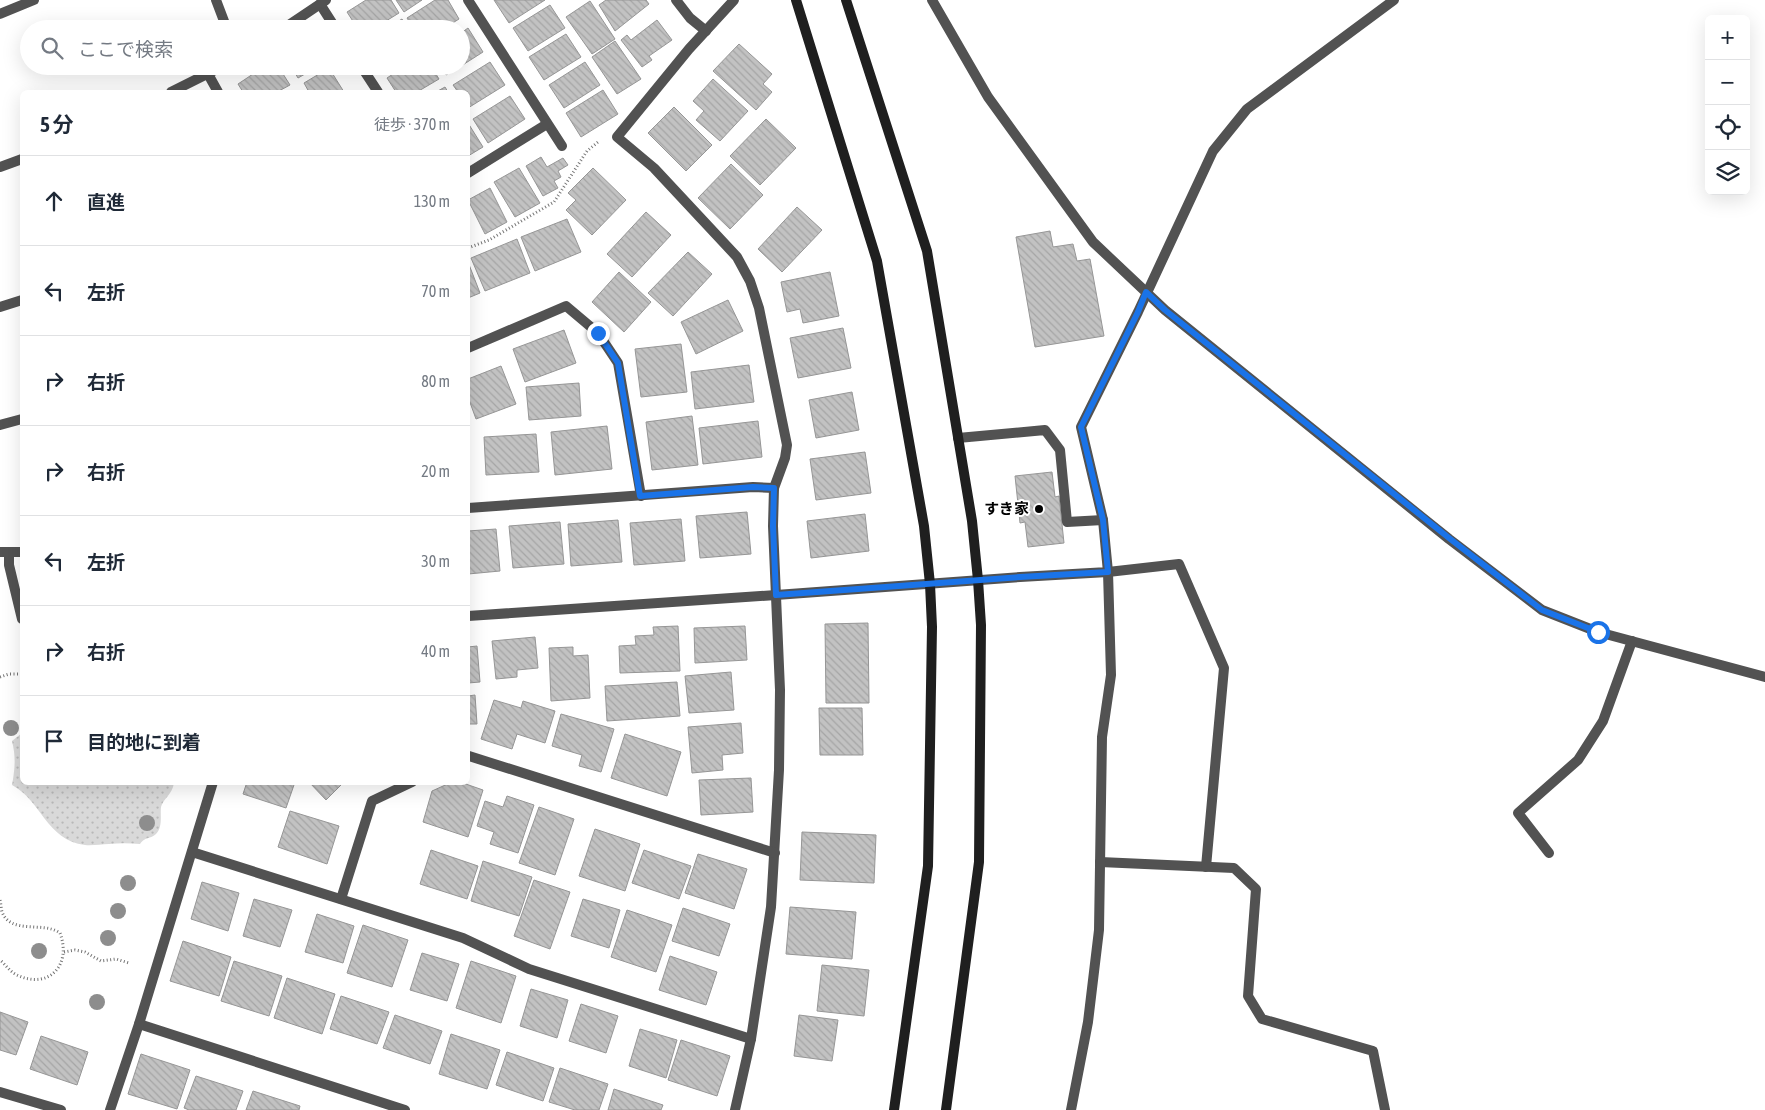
<!DOCTYPE html>
<html lang="ja">
<head>
<meta charset="utf-8">
<style>
  :root { --surface:#fff; --page:#f6f6f7; --text:#1f2937; --muted:#747a83; --line:#e0e1e3 }
  body { margin:0; font-family:"Asap Condensed","Noto Sans JP",sans-serif; background:var(--page); color:var(--text) }
  .controls { position:absolute; right:15px; top:15px; display:grid; overflow:hidden; border-radius:8px; box-shadow:0 5px 20px #0002 }
  .controls button { width:45px; height:45px; display:grid; place-items:center; padding:0; border:0; border-bottom:1px solid var(--line); background:var(--surface); color:var(--text); font:25px sans-serif }
  .stop { position:absolute; width:15px; height:15px; margin:-11px; border:4px solid #1a73e8; border-radius:50%; background:#fff }
  .stop.end { background:#1a73e8; border-color:#fff; box-shadow:0 1px 5px #0008 }
  .list { margin:0; padding:0; list-style:none }
  h2 { display:flex; justify-content:space-between; align-items:center; height:65px; margin:0; padding:0 20px; font-size:21px }
  h2 small { font-size:16px; font-weight:400; color:var(--muted) }
  .list li { display:grid; grid-template-columns:32px 1fr auto; gap:15px; align-items:center; box-sizing:border-box; height:90px; padding:0 20px; border-top:1px solid var(--line) }
  .list b { display:block; font-size:19px; white-space:nowrap }
  .list em { font-size:16px; font-style:normal; color:var(--muted) }
  .icon { flex:none; width:28px; height:28px; fill:none; stroke:currentColor; stroke-width:2; stroke-linecap:round; stroke-linejoin:round }
  .map { position:relative; flex:none; width:1765px; height:1110px; overflow:hidden }
  .search { position:absolute; background:var(--surface); box-shadow:0 5px 20px #0002; left:20px; top:20px; width:450px; height:55px; display:flex; align-items:center; gap:12px; box-sizing:border-box; padding:0 18px; border-radius:28px; color:var(--muted); font-size:19px }
  .panel { position:absolute; background:var(--surface); box-shadow:0 5px 20px #0002; left:20px; top:90px; width:450px; height:695px; border-radius:8px }
  .map>svg:first-child { display:block }
  .grass { fill:url(#grass-dots) }
  .building { fill:url(#building-back-hatch); stroke:#969696 }
  .lines { fill:none; stroke-linecap:round; stroke-linejoin:round }
  .path { stroke:#747474; stroke-width:3; stroke-dasharray:1 2.5; stroke-linecap:butt }
  .lane { stroke:#525252; stroke-width:10 }
  .street { stroke:#525252; stroke-width:10 }
  .secondary { stroke:#1f1f1f; stroke-width:10 }
  .tree { fill:#8d8d8d }
  .route { stroke:#1a73e8; stroke-width:6 }
  .poi-dot { fill:#000; stroke:#fff; stroke-width:2 }
  .labels { text-anchor:middle; stroke-width:4; stroke-linejoin:round; paint-order:stroke }
  .poi-label { font-size:15px; font-weight:bold; fill:#000; stroke:#fff; text-anchor:end }
</style>
</head>
<body>
<div class="map">
<svg width="1765" height="1110" viewBox="0 0 1765 1110">
  <defs>
    <pattern id="grass-dots" width="8" height="8" patternUnits="userSpaceOnUse" patternTransform="scale(1.25)"><rect width="8" height="8" fill="#d9d9d9"/><path d="M2 2h.1M6 6h.1" fill="none" stroke="#b8b8b8" stroke-width="1.8" stroke-linecap="round"/></pattern>
    <pattern id="building-back-hatch" width="6" height="6" patternUnits="userSpaceOnUse" patternTransform="scale(1.25)"><rect width="6" height="6" fill="#c2c2c2"/><path d="M-1 5l2 2M0 0l6 6M5-1l2 2" fill="none" stroke="#a5a5a5"/></pattern>
  </defs>
  <rect width="100%" height="100%" fill="#fff"/>
  <path class="grass" d="M22,733v49l152,1c-2,12 -11,16 -13,24 -1,8 2,20 -5,27 -5,5 -12,3 -16,10 -11,-1 -21,-1 -31,0 -8,0 -17,2 -24,1 -39,-5 -43,-44 -73,-60 3,-16 4,-28 0,-44z"/>
  <g class="building">
    <polygon points="366,0 391,0 399,13 373,29 358,29 347,12"/>
    <polygon points="396,0 422,0 404,12"/>
    <polygon points="435,0 448,0 459,19 443,29 414,29 407,18"/>
    <polygon points="494,0 545,0 509,23"/>
    <polygon points="606,0 646,0 649,4 615,31 599,5"/>
    <polygon points="590,1 615,39 592,54 566,17"/>
    <polygon points="550,5 565,28 528,51 513,28"/>
    <polygon points="402,19 408,29 385,29"/>
    <polygon points="657,20 672,40 649,56 652,60 642,67 621,40 627,35 631,40"/>
    <polygon points="468,28 483,52 461,66 461,33"/>
    <polygon points="566,34 581,57 544,80 529,57"/>
    <polygon points="615,41 641,79 617,94 592,57"/>
    <polygon points="739,44 772,74 763,84 772,92 756,110 713,71"/>
    <polygon points="490,62 505,85 468,108 468,92 458,92 453,85"/>
    <polygon points="585,62 600,85 564,108 549,85"/>
    <polygon points="265,66 278,66 290,85 277,92 243,92 238,84"/>
    <polygon points="291,66 319,66 298,78"/>
    <polygon points="405,66 431,66 439,79 417,92 396,92 387,78"/>
    <polygon points="441,66 460,66 446,75"/>
    <polygon points="329,68 344,92 309,92 304,83"/>
    <polygon points="713,79 748,111 720,141 696,120 704,111 693,101"/>
    <polygon points="445,87 448,92 436,92"/>
    <polygon points="603,90 618,114 581,137 566,113"/>
    <polygon points="510,96 525,119 488,143 473,119"/>
    <polygon points="674,107 712,145 686,171 648,133"/>
    <polygon points="766,119 796,148 760,185 730,156"/>
    <polygon points="468,123 483,147 468,156"/>
    <polygon points="541,157 547,167 563,158 568,165 558,171 561,177 554,181 558,188 543,196 526,166"/>
    <polygon points="731,164 763,195 730,229 698,198"/>
    <polygon points="519,168 540,203 515,217 494,182"/>
    <polygon points="593,168 626,200 592,235 566,210 576,200 568,193"/>
    <polygon points="490,188 507,222 485,234 468,200"/>
    <polygon points="797,207 822,230 782,272 758,249"/>
    <polygon points="646,212 671,235 632,277 607,254"/>
    <polygon points="567,219 581,252 535,271 521,237"/>
    <polygon points="1050,231 1053,247 1073,244 1077,261 1090,259 1104,336 1035,347 1016,237"/>
    <polygon points="517,239 530,273 485,291 471,258"/>
    <polygon points="688,252 712,274 673,316 648,293"/>
    <polygon points="468,262 480,293 468,298"/>
    <polygon points="619,272 651,302 624,332 592,302"/>
    <polygon points="830,272 839,316 803,323 800,309 787,312 781,282"/>
    <polygon points="728,300 743,331 696,354 681,322"/>
    <polygon points="843,328 851,368 798,378 790,338"/>
    <polygon points="564,330 576,363 525,382 513,349"/>
    <polygon points="681,344 687,392 641,397 635,349"/>
    <polygon points="749,365 754,402 695,409 691,372"/>
    <polygon points="501,366 516,404 476,419 468,397 468,379"/>
    <polygon points="579,383 581,416 529,420 526,387"/>
    <polygon points="852,392 859,430 816,438 809,400"/>
    <polygon points="692,416 698,465 652,470 646,422"/>
    <polygon points="758,421 762,457 703,464 699,428"/>
    <polygon points="607,426 612,469 555,475 551,432"/>
    <polygon points="536,434 539,472 486,475 484,437"/>
    <polygon points="865,452 871,493 816,500 810,459"/>
    <polygon points="1052,472 1055,497 1059,496 1064,543 1028,547 1025,522 1020,523 1015,476"/>
    <polygon points="747,512 751,554 700,558 696,516"/>
    <polygon points="865,514 869,551 811,558 807,521"/>
    <polygon points="681,519 685,561 634,565 630,523"/>
    <polygon points="618,520 622,562 571,566 568,524"/>
    <polygon points="560,522 564,564 513,568 509,526"/>
    <polygon points="496,529 500,571 468,574 468,531"/>
    <polygon points="868,623 869,703 826,703 825,624"/>
    <polygon points="678,626 680,671 620,673 619,646 636,645 635,636 654,635 653,627"/>
    <polygon points="745,626 747,660 695,663 694,628"/>
    <polygon points="535,637 538,668 517,670 517,677 496,679 492,641"/>
    <polygon points="477,646 480,682 468,683 468,647"/>
    <polygon points="573,647 573,656 588,655 590,698 551,701 549,648"/>
    <polygon points="731,672 734,710 689,713 685,676"/>
    <polygon points="677,682 680,716 607,721 605,686"/>
    <polygon points="475,695 477,724 468,724 468,696"/>
    <polygon points="494,700 521,708 523,701 555,711 545,743 517,734 512,749 481,739"/>
    <polygon points="819,708 862,708 863,755 820,755"/>
    <polygon points="561,714 614,729 601,772 579,766 582,755 552,746"/>
    <polygon points="741,723 743,753 722,755 723,770 692,773 688,727"/>
    <polygon points="625,734 681,752 667,796 611,778"/>
    <polygon points="751,778 753,812 701,815 699,780"/>
    <polygon points="247,782 295,782 286,808 243,794"/>
    <polygon points="309,782 344,782 326,800"/>
    <polygon points="452,782 460,782 483,790 468,837 423,822 432,791"/>
    <polygon points="507,796 534,805 518,853 490,844 494,832 477,826 485,801 503,807"/>
    <polygon points="539,807 574,819 555,875 519,863"/>
    <polygon points="290,811 339,826 327,864 278,847"/>
    <polygon points="595,829 640,844 625,891 579,876"/>
    <polygon points="802,832 876,835 874,883 800,880"/>
    <polygon points="431,850 478,866 467,899 420,884"/>
    <polygon points="644,850 691,866 679,899 632,883"/>
    <polygon points="698,854 747,869 734,909 685,893"/>
    <polygon points="483,861 532,877 519,916 471,901"/>
    <polygon points="534,880 570,892 550,949 514,936"/>
    <polygon points="202,882 239,893 228,931 191,919"/>
    <polygon points="254,899 292,910 280,947 243,936"/>
    <polygon points="583,899 620,910 609,948 571,936"/>
    <polygon points="790,907 856,912 852,959 786,954"/>
    <polygon points="683,908 730,924 719,956 672,941"/>
    <polygon points="627,910 672,925 656,972 611,957"/>
    <polygon points="317,914 354,926 343,963 305,952"/>
    <polygon points="363,925 408,940 392,987 347,973"/>
    <polygon points="183,941 231,957 219,996 170,981"/>
    <polygon points="422,953 459,964 447,1001 410,990"/>
    <polygon points="670,956 717,972 706,1005 659,990"/>
    <polygon points="234,961 282,976 269,1016 221,1001"/>
    <polygon points="471,961 516,976 501,1023 456,1008"/>
    <polygon points="822,965 869,970 864,1016 817,1011"/>
    <polygon points="287,978 335,994 322,1034 274,1018"/>
    <polygon points="531,989 568,1000 557,1038 520,1026"/>
    <polygon points="341,996 389,1012 377,1044 330,1029"/>
    <polygon points="581,1004 618,1016 606,1053 569,1041"/>
    <polygon points="0,1012 28,1022 16,1055 0,1050"/>
    <polygon points="395,1015 442,1031 430,1064 383,1048"/>
    <polygon points="799,1015 838,1020 832,1061 794,1056"/>
    <polygon points="640,1029 677,1040 666,1078 629,1066"/>
    <polygon points="451,1034 500,1050 487,1089 439,1074"/>
    <polygon points="41,1036 88,1052 77,1085 30,1069"/>
    <polygon points="681,1040 730,1056 717,1096 668,1080"/>
    <polygon points="507,1052 554,1068 543,1101 496,1085"/>
    <polygon points="141,1054 190,1070 177,1109 128,1094"/>
    <polygon points="560,1068 608,1084 599,1110 575,1110 549,1102"/>
    <polygon points="196,1076 243,1091 236,1110 189,1110 184,1108"/>
    <polygon points="614,1089 663,1105 661,1110 608,1110"/>
    <polygon points="253,1091 300,1106 299,1110 246,1110"/>
  </g>
  <g class="lines">
    <g class="path">
      <polyline points="468,248 489,240 554,202 587,151 598,142"/>
      <polyline points="0,677 9,674 22,674"/>
      <path d="M0,900c1,4 1,8 2,12 9,23 42,9 58,21 12,32 -11,57 -43,42 -7,-3 -11,-10 -17,-15"/>
      <polyline points="64,952 75,950 85,952 101,961 116,959 129,963"/>
    </g>
    <g class="lane">
      <polyline points="958,438 1045,430 1060,450 1067,522 1103,520"/>
      <polyline points="9,552 9,565 22,619"/>
    </g>
    <g class="street">
      <polyline points="216,0 227,29"/>
      <polyline points="468,0 562,146"/>
      <polyline points="676,0 690,18 706,31"/>
      <polyline points="734,0 689,49 617,137 654,168 737,257 750,281 759,308 787,445 785,458 774,488 773,526 780,690 779,770 771,907 751,1039 735,1110"/>
      <polyline points="932,0 988,97 1093,242 1165,310 1449,539 1542,610 1598,632 1765,677"/>
      <polyline points="320,4 336,29"/>
      <polyline points="0,14 34,0"/>
      <polyline points="283,29 326,0"/>
      <polyline points="361,66 378,92"/>
      <polyline points="208,74 218,92"/>
      <polyline points="171,92 223,66"/>
      <polyline points="0,167 22,159"/>
      <polyline points="468,173 547,124"/>
      <polyline points="0,307 22,300"/>
      <polyline points="468,348 566,306 598,333 618,363 641,496"/>
      <polyline points="0,425 22,419"/>
      <polyline points="468,508 753,487 774,488"/>
      <polyline points="0,552 22,552"/>
      <polyline points="468,616 776,595 1020,577 1108,572 1103,520 1081,427 1138,312 1213,151 1247,109 1394,0"/>
      <polyline points="468,756 469,756 775,853"/>
      <polyline points="192,852 463,938 529,969 751,1039"/>
      <polyline points="1549,853 1518,813 1578,760 1603,721 1632,641"/>
      <polyline points="1100,862 1234,868 1256,889 1248,996 1262,1019 1373,1051 1385,1110"/>
      <polyline points="341,899 372,801 412,782"/>
      <polyline points="139,1024 405,1110"/>
      <polyline points="0,1092 61,1110"/>
      <polyline points="110,1110 139,1024 213,782"/>
      <polyline points="1071,1110 1088,1022 1099,930 1102,737 1111,675 1108,572 1179,564 1224,668 1206,867"/>
    </g>
    <g class="secondary">
      <polyline points="796,0 877,261 924,526 930,584 932,627 928,866 894,1110"/>
      <polyline points="846,0 927,251 972,521 978,580 981,625 979,862 946,1110"/>
    </g>
  </g>
  <g class="tree">
    <circle cx="11" cy="728" r="8"/>
    <circle cx="147" cy="823" r="8"/>
    <circle cx="128" cy="883" r="8"/>
    <circle cx="118" cy="911" r="8"/>
    <circle cx="108" cy="938" r="8"/>
    <circle cx="39" cy="951" r="8"/>
    <circle cx="97" cy="1002" r="8"/>
  </g>
  <g class="lines">
    <polyline class="route" points="598,333 618,363 640,496 753,487 774,488 773,526 776,595 1020,577 1108,572 1103,520 1081,427 1138,312 1146,292 1165,310 1449,538 1542,610 1598,632"/>
  </g>
  <circle class="poi-dot" cx="1039" cy="509" r="5"/>
  <g class="labels">
    <g class="poi-label">
      <text x="1029" y="514">すき家</text>
    </g>
  </g>
</svg>
<div class="controls">
<button>+</button>
<button>−</button>
<button><svg class="icon" aria-label="locate" viewBox="0 0 24 24"><circle cx="12" cy="12" r="6"/><path d="M12 2v4M12 18v4M2 12h4M18 12h4"/></svg></button>
<button><svg class="icon" aria-label="layers" viewBox="0 0 24 24"><path d="M12 4l9 5-9 5-9-5zM3 14l9 5 9-5"/></svg></button>
</div>
<div class="stop" style="left:1598px;top:632px"></div>
<div class="stop end" style="left:598px;top:333px"></div>
<div class="search"><svg class="icon" aria-label="search" viewBox="0 0 24 24"><circle cx="10" cy="10" r="6"/><path d="M15 15l6 6"/></svg>ここで検索</div>
<section class="panel">
<h2>5 分<small>徒歩 · 370 m</small></h2>
<ul class="list">
<li><svg class="icon" aria-label="ahead" viewBox="0 0 24 24"><path d="M12 20V5M6 11l6-6 6 6"/></svg><div><b>直進</b></div><em>130 m</em></li>
<li><svg class="icon" aria-label="left" viewBox="0 0 24 24"><path d="M17 20v-9H6M10 6l-5 5 5 5"/></svg><div><b>左折</b></div><em>70 m</em></li>
<li><svg class="icon" aria-label="right" viewBox="0 0 24 24"><path d="M7 20v-9h11M14 6l5 5-5 5"/></svg><div><b>右折</b></div><em>80 m</em></li>
<li><svg class="icon" aria-label="right" viewBox="0 0 24 24"><path d="M7 20v-9h11M14 6l5 5-5 5"/></svg><div><b>右折</b></div><em>20 m</em></li>
<li><svg class="icon" aria-label="left" viewBox="0 0 24 24"><path d="M17 20v-9H6M10 6l-5 5 5 5"/></svg><div><b>左折</b></div><em>30 m</em></li>
<li><svg class="icon" aria-label="right" viewBox="0 0 24 24"><path d="M7 20v-9h11M14 6l5 5-5 5"/></svg><div><b>右折</b></div><em>40 m</em></li>
<li><svg class="icon" aria-label="arrive" viewBox="0 0 24 24"><path d="M6 21V4h12l-3 4 3 4H6"/></svg><div><b>目的地に到着</b></div></li>
</ul>
</section>
</div>
</body>
</html>
